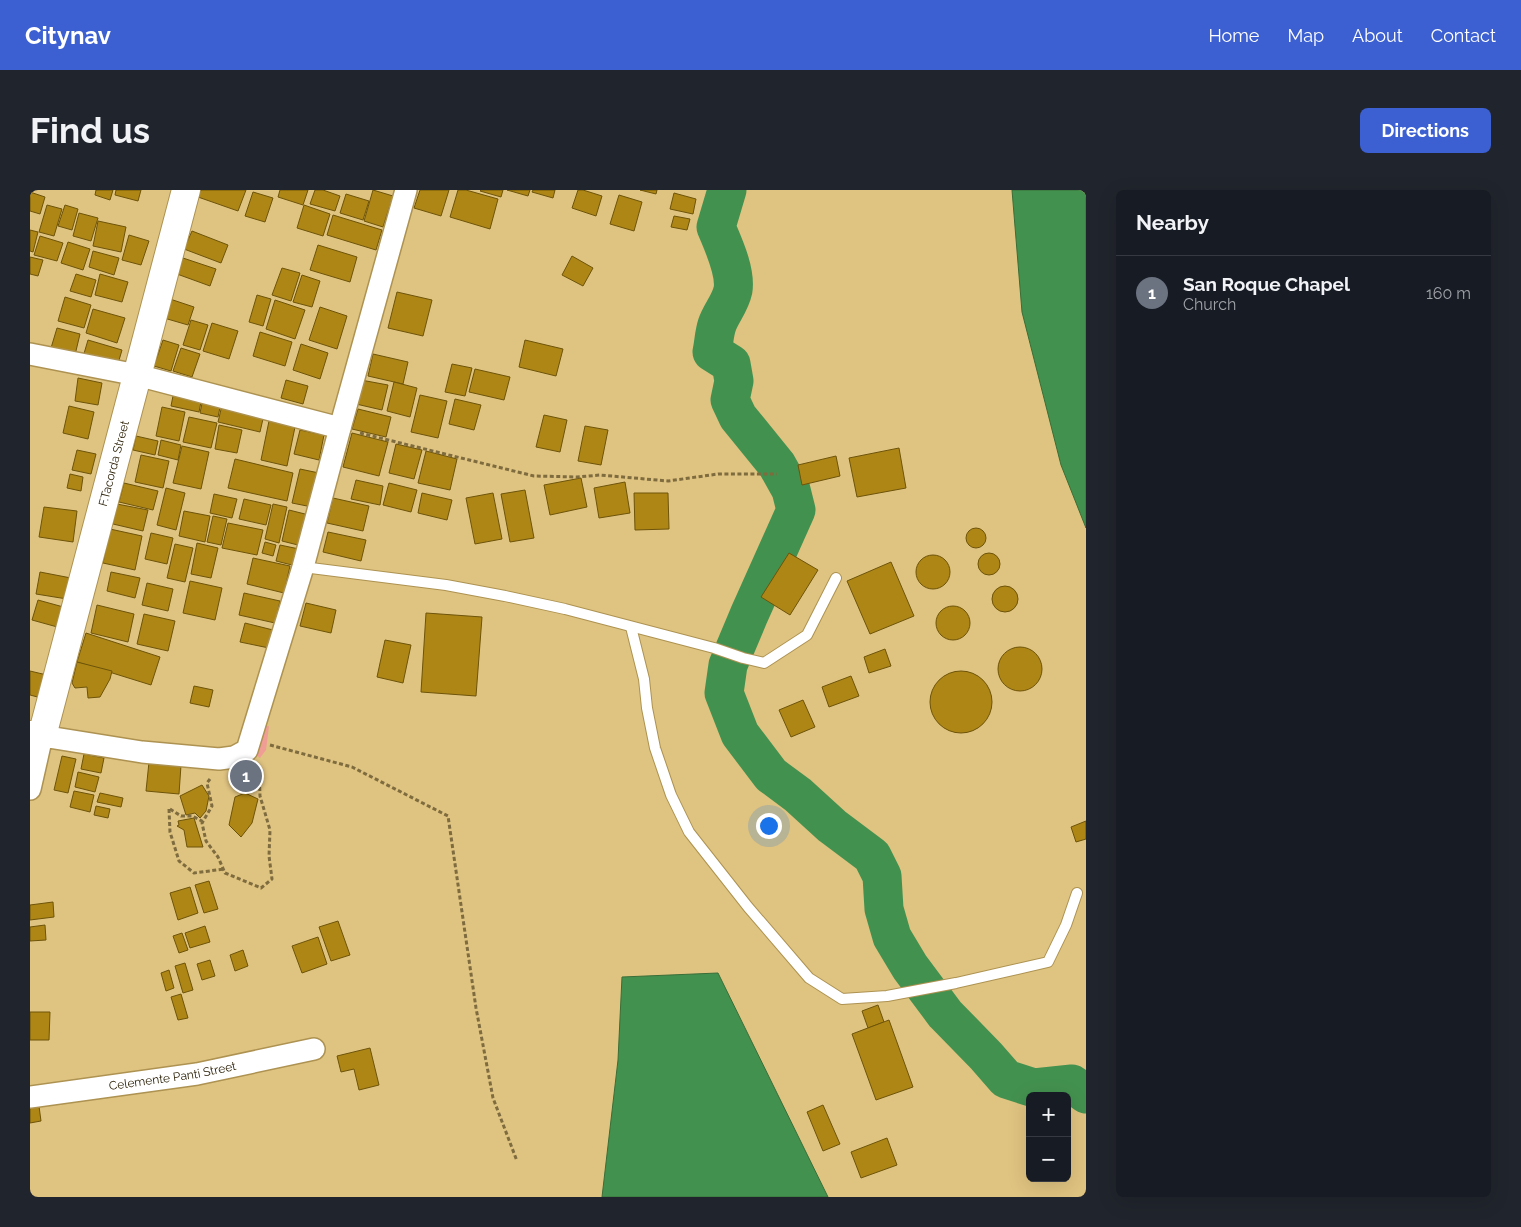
<!DOCTYPE html>
<html lang="en">
<head>
<meta charset="utf-8">
<style>
  :root { --surface:#171b24; --page:#20242c; --text:#f1f3f6; --muted:#9ea1a6; --line:#363941; --accent:#3c60d1 }
  body { margin:0; font-family:Raleway,sans-serif; background:var(--page); color:var(--text) }
  .controls { position:absolute; right:15px; bottom:15px; display:grid; overflow:hidden; border-radius:8px; box-shadow:0 5px 20px #0002 }
  .controls button { width:45px; height:45px; display:grid; place-items:center; padding:0; border:0; border-bottom:1px solid var(--line); background:var(--surface); color:var(--text); font:25px sans-serif }
  .you { position:absolute; left:738px; top:635px; width:18px; height:18px; margin:-12px; border:4px solid #fff; border-radius:50%; background:#1a73e8; box-shadow:0 0 0 8px #1a73e833 }
  .badge { display:grid; place-items:center; width:32px; height:32px; border-radius:50%; background:var(--accent); color:#fff; font-size:16px; font-weight:700 }
  .pin { position:absolute; translate:-50% -50%; border:2px solid #fff; box-shadow:0 1px 5px #0006 }
  .list { margin:0; padding:0; list-style:none }
  h2 { display:flex; justify-content:space-between; align-items:center; height:65px; margin:0; padding:0 20px; font-size:21px }
  h2 small { font-size:16px; font-weight:400; color:var(--muted) }
  .list li { display:grid; grid-template-columns:32px 1fr auto; gap:15px; align-items:center; box-sizing:border-box; height:75px; padding:0 20px; border-top:1px solid var(--line) }
  .list b { display:block; font-size:19px; white-space:nowrap }
  .list p { margin:0; font-size:16px; white-space:nowrap; color:var(--muted) }
  .list em { font-size:16px; font-style:normal; color:var(--muted) }
  .map { position:relative; flex:none; width:1056px; height:1007px; overflow:hidden; border-radius:8px }
  header { display:flex; align-items:center; gap:30px; box-sizing:border-box; height:70px; padding:0 25px; background:var(--accent); color:#fff }
  header strong { font-size:24px }
  nav { display:flex; gap:28px; margin-inline-start:auto; font-size:18px }
  .intro { display:flex; align-items:center; justify-content:space-between; box-sizing:border-box; height:120px; padding:0 30px }
  h1 { margin:0; font-size:35px }
  .button { padding:12px 22px; border-radius:8px; background:var(--accent); color:#fff; font-size:18px; font-weight:700 }
  main { display:flex; gap:30px; padding:0 30px }
  aside { flex:1; background:var(--surface); border-radius:8px; box-shadow:0 5px 20px #0002 }
  .map>svg:first-child { display:block }
  .green { fill:#f09e95 }
  .water { fill:#43914f; stroke:#3a6e38 }
  .lines { fill:none; stroke-linecap:round; stroke-linejoin:round }
  .river { stroke:#43914f; stroke-width:39 }
  .building { fill:#ad8615; stroke:#6e5409 }
  .lane-casing { stroke:#ad9251; stroke-width:12 }
  .street-casing { stroke:#ad9251; stroke-width:24 }
  .secondary-casing { stroke:#ad9251; stroke-width:30 }
  .path { stroke:#7e6b3e; stroke-width:3; stroke-dasharray:4 2.5; stroke-linecap:butt }
  .lane { stroke:#fff; stroke-width:10 }
  .street { stroke:#fff; stroke-width:21 }
  .secondary { stroke:#fff; stroke-width:28 }
  .labels { text-anchor:middle; stroke-width:5; stroke-linejoin:round; paint-order:stroke }
  .street-label { font-size:12px; fill:#261b01; stroke:#dfc381 }
</style>
</head>
<body>
<header>
<strong>Citynav</strong>
<nav><a>Home</a><a>Map</a><a>About</a><a>Contact</a></nav>
</header>
<div class="intro"><h1>Find us</h1><a class="button">Directions</a></div>
<main>
<div class="map">
<svg width="1056" height="1007" viewBox="0 0 1056 1007">
  <rect width="100%" height="100%" fill="#dfc381"/>
  <polygon class="green" points="230,535 239,536 236,560 230,568 221,562"/>
  <g class="water">
    <polygon points="982,0 1056,0 1056,338 1031,275 992,122"/>
    <polygon points="688,783 798,1007 572,1007 588,870 592,787"/>
  </g>
  <g class="lines">
    <path class="river" d="M697,0l-11,37c7,17 20,44 17,63 -3,14 -12,23 -16,35 -3,9 -3,18 -5,27l19,12 3,17 -4,19 8,17 39,48 14,25 5,20 -47,105 -21,50 -4,28 16,41 31,41 27,20 34,31 40,30 10,20 2,33 8,28 18,30 35,47 41,42 20,23 28,9 38,-4 14,10"/>
  </g>
  <g class="building">
    <polygon points="66,0 83,0 80,10 65,5"/>
    <polygon points="86,0 111,0 108,11 85,5"/>
    <polygon points="171,0 216,0 208,21 168,7"/>
    <polygon points="250,0 278,0 273,15 248,7"/>
    <polygon points="285,0 293,0 310,6 305,21 280,14"/>
    <polygon points="343,0 363,6 353,37 334,31"/>
    <polygon points="390,0 419,0 411,26 384,18"/>
    <polygon points="428,0 436,0 468,9 460,39 420,27"/>
    <polygon points="451,0 473,0 471,7 450,1"/>
    <polygon points="477,0 500,0 498,6"/>
    <polygon points="503,0 525,0 523,8 502,2"/>
    <polygon points="548,0 553,0 572,6 566,26 542,18"/>
    <polygon points="610,0 627,0 626,4"/>
    <polygon points="0,2 15,7 10,24 0,21"/>
    <polygon points="223,2 243,8 235,32 215,26"/>
    <polygon points="644,3 666,9 663,24 640,19"/>
    <polygon points="316,4 339,11 333,30 310,23"/>
    <polygon points="589,5 612,12 604,41 580,34"/>
    <polygon points="17,15 32,19 24,46 9,42"/>
    <polygon points="35,15 48,19 42,40 28,36"/>
    <polygon points="274,15 300,24 293,46 267,38"/>
    <polygon points="49,23 68,28 61,51 43,46"/>
    <polygon points="303,25 352,40 346,60 297,45"/>
    <polygon points="644,26 660,29 657,40 641,37"/>
    <polygon points="68,31 96,37 91,62 63,56"/>
    <polygon points="0,40 8,42 3,62 0,61"/>
    <polygon points="162,41 198,55 191,73 154,59"/>
    <polygon points="99,45 119,51 111,75 92,70"/>
    <polygon points="10,46 33,53 27,71 4,65"/>
    <polygon points="38,52 60,59 53,80 31,73"/>
    <polygon points="288,55 327,67 320,92 280,80"/>
    <polygon points="63,61 89,68 84,85 59,77"/>
    <polygon points="542,66 563,78 553,96 532,85"/>
    <polygon points="0,67 13,70 8,86 0,84"/>
    <polygon points="153,68 186,79 180,96 147,84"/>
    <polygon points="252,78 270,83 261,111 242,105"/>
    <polygon points="46,84 66,90 61,107 40,101"/>
    <polygon points="70,84 98,92 92,112 65,105"/>
    <polygon points="272,85 290,91 282,117 263,112"/>
    <polygon points="367,102 402,110 393,146 358,138"/>
    <polygon points="227,105 241,109 233,136 219,132"/>
    <polygon points="35,107 61,115 54,138 28,131"/>
    <polygon points="140,109 164,117 158,135 134,128"/>
    <polygon points="245,110 275,120 265,149 236,139"/>
    <polygon points="290,117 317,126 307,159 279,150"/>
    <polygon points="63,119 95,128 87,153 56,143"/>
    <polygon points="161,130 178,135 170,160 153,155"/>
    <polygon points="182,133 208,141 199,169 173,161"/>
    <polygon points="27,138 50,144 45,165 21,158"/>
    <polygon points="230,142 262,152 255,176 223,166"/>
    <polygon points="58,150 92,160 87,177 53,167"/>
    <polygon points="133,150 149,155 141,181 124,176"/>
    <polygon points="495,150 533,159 526,186 489,177"/>
    <polygon points="271,154 298,163 290,189 263,180"/>
    <polygon points="151,158 170,164 162,187 143,181"/>
    <polygon points="343,164 378,172 373,194 338,186"/>
    <polygon points="422,174 442,178 435,206 415,202"/>
    <polygon points="445,179 480,187 474,210 439,202"/>
    <polygon points="48,188 72,193 68,215 45,211"/>
    <polygon points="256,190 278,196 273,214 251,208"/>
    <polygon points="331,190 358,195 352,220 326,214"/>
    <polygon points="364,192 387,198 380,227 357,221"/>
    <polygon points="144,201 172,207 169,222 141,216"/>
    <polygon points="174,204 192,208 188,227 170,223"/>
    <polygon points="390,205 417,211 408,248 381,242"/>
    <polygon points="425,209 451,215 444,240 419,234"/>
    <polygon points="193,211 235,220 230,242 188,232"/>
    <polygon points="39,216 64,222 58,249 33,243"/>
    <polygon points="132,217 155,222 149,251 126,246"/>
    <polygon points="328,219 361,227 356,247 322,239"/>
    <polygon points="514,225 537,230 530,262 506,257"/>
    <polygon points="159,227 187,233 181,258 153,252"/>
    <polygon points="239,231 265,237 257,276 231,270"/>
    <polygon points="189,235 212,240 207,263 185,259"/>
    <polygon points="555,236 578,240 571,275 548,271"/>
    <polygon points="270,240 294,245 289,270 264,264"/>
    <polygon points="322,243 358,252 349,286 313,277"/>
    <polygon points="106,246 128,251 125,265 103,260"/>
    <polygon points="131,250 151,255 148,270 128,265"/>
    <polygon points="366,254 392,260 384,289 359,283"/>
    <polygon points="152,256 179,262 171,299 143,293"/>
    <polygon points="869,258 876,298 827,307 819,268"/>
    <polygon points="47,260 66,264 61,284 42,280"/>
    <polygon points="396,261 427,269 420,300 388,293"/>
    <polygon points="111,265 139,271 133,298 105,292"/>
    <polygon points="806,266 810,286 772,295 768,275"/>
    <polygon points="205,269 263,283 257,311 198,298"/>
    <polygon points="270,279 289,283 282,317 262,313"/>
    <polygon points="40,284 53,287 51,301 37,298"/>
    <polygon points="551,288 557,317 520,325 514,295"/>
    <polygon points="326,290 353,296 350,315 321,309"/>
    <polygon points="595,292 600,323 569,328 564,298"/>
    <polygon points="94,293 128,301 123,320 89,312"/>
    <polygon points="359,293 387,300 381,322 353,315"/>
    <polygon points="136,298 155,303 146,340 127,335"/>
    <polygon points="495,300 504,348 480,352 471,304"/>
    <polygon points="392,303 422,310 417,330 388,323"/>
    <polygon points="463,303 472,349 445,354 436,308"/>
    <polygon points="604,303 638,303 639,339 605,340"/>
    <polygon points="184,304 207,309 202,328 180,323"/>
    <polygon points="303,308 339,316 333,341 297,333"/>
    <polygon points="214,309 241,315 236,335 209,329"/>
    <polygon points="87,314 118,320 113,341 83,334"/>
    <polygon points="243,314 257,317 249,353 235,349"/>
    <polygon points="14,317 47,321 43,352 9,347"/>
    <polygon points="259,320 279,325 272,356 252,351"/>
    <polygon points="154,321 180,326 175,352 149,346"/>
    <polygon points="183,326 197,329 191,355 177,352"/>
    <polygon points="198,333 233,340 227,365 192,358"/>
    <circle cx="946" cy="348" r="10"/>
    <polygon points="80,339 112,346 105,380 73,373"/>
    <polygon points="298,342 336,350 331,371 293,362"/>
    <polygon points="121,343 143,348 137,374 115,369"/>
    <polygon points="235,352 246,355 243,366 232,363"/>
    <polygon points="167,353 188,358 181,388 161,384"/>
    <polygon points="145,354 163,358 155,392 137,388"/>
    <polygon points="250,355 269,359 266,376 246,371"/>
    <polygon points="759,363 788,380 760,425 731,407"/>
    <circle cx="959" cy="374" r="11"/>
    <circle cx="903" cy="382" r="17"/>
    <polygon points="223,368 260,376 254,403 217,394"/>
    <polygon points="861,372 884,426 840,444 817,391"/>
    <polygon points="10,382 41,388 37,409 6,404"/>
    <polygon points="81,382 110,388 105,408 77,401"/>
    <polygon points="160,391 192,398 185,430 153,423"/>
    <polygon points="117,393 143,399 138,421 112,415"/>
    <circle cx="975" cy="409" r="13"/>
    <polygon points="214,403 250,411 245,433 209,425"/>
    <polygon points="8,410 37,418 31,438 2,430"/>
    <polygon points="276,413 306,420 301,443 270,436"/>
    <polygon points="67,415 104,424 98,452 61,443"/>
    <circle cx="923" cy="433" r="17"/>
    <polygon points="396,423 452,427 446,506 391,502"/>
    <polygon points="114,424 145,431 138,461 107,454"/>
    <polygon points="215,433 243,440 239,458 210,452"/>
    <polygon points="56,443 130,467 121,495 47,472"/>
    <polygon points="355,450 381,455 373,493 347,487"/>
    <circle cx="990" cy="479" r="22"/>
    <polygon points="855,459 861,476 839,483 834,467"/>
    <polygon points="47,472 82,481 80,489 70,507 58,508 57,497 45,498 42,493"/>
    <polygon points="0,481 21,486 15,509 0,505"/>
    <circle cx="931" cy="512" r="31"/>
    <polygon points="821,486 829,506 799,517 792,497"/>
    <polygon points="164,496 183,500 179,517 160,513"/>
    <polygon points="773,510 785,537 761,547 749,520"/>
    <polygon points="54,564 74,568 71,583 51,579"/>
    <polygon points="32,566 46,569 38,603 24,600"/>
    <polygon points="119,572 151,575 149,604 116,601"/>
    <polygon points="209,574 226,576 223,598 206,596"/>
    <polygon points="48,582 69,587 65,602 45,597"/>
    <polygon points="172,595 179,606 176,621 170,628 165,623 156,625 150,606"/>
    <polygon points="44,601 64,605 60,622 40,617"/>
    <polygon points="70,603 93,608 91,617 67,612"/>
    <polygon points="215,603 228,609 222,633 211,647 199,635 205,607"/>
    <polygon points="66,616 80,619 78,628 64,625"/>
    <polygon points="164,628 173,657 157,657 154,640 147,636 149,635 148,631"/>
    <polygon points="1056,631 1056,649 1046,652 1041,637"/>
    <polygon points="179,691 188,719 174,723 165,695"/>
    <polygon points="160,697 168,723 148,730 140,703"/>
    <polygon points="23,712 24,727 0,730 0,715"/>
    <polygon points="308,731 320,765 301,771 289,737"/>
    <polygon points="15,735 16,750 0,751 0,737"/>
    <polygon points="175,736 180,752 160,758 155,743"/>
    <polygon points="152,743 158,760 149,763 143,746"/>
    <polygon points="288,747 297,774 272,783 262,756"/>
    <polygon points="213,760 218,776 205,781 200,765"/>
    <polygon points="180,770 185,786 172,790 167,774"/>
    <polygon points="155,773 163,800 153,803 145,776"/>
    <polygon points="139,780 144,798 136,801 131,783"/>
    <polygon points="151,804 158,828 148,830 141,807"/>
    <polygon points="848,815 854,832 838,838 832,821"/>
    <polygon points="0,822 20,822 19,850 0,850"/>
    <polygon points="859,830 883,897 846,910 822,844"/>
    <polygon points="340,858 349,895 329,900 324,879 311,882 307,866"/>
    <polygon points="8,909 11,931 0,933 0,910"/>
    <polygon points="793,915 810,954 793,961 777,922"/>
    <polygon points="857,948 867,975 831,988 821,962"/>
  </g>
  <g class="lines">
    <defs>
      <g id="lane">
        <polyline points="273,377 416,395 475,406 535,419 684,458 713,468 734,473 777,445 806,388"/>
        <polyline points="601,437 614,489 617,518 625,558 641,605 659,642 718,717 779,788 812,809 857,806 926,793 1018,772 1036,735 1047,703"/>
      </g>
      <g id="street">
        <polyline points="0,164 107,185 310,238"/>
        <polyline points="0,599 12,546 112,562 189,569 204,567 217,560 273,377 310,238 376,0"/>
        <path id="s1" d="M0,907l167,-23 117,-25"/>
      </g>
      <g id="secondary">
        <path id="s2" d="M0,545l12,1 144,-546"/>
      </g>
    </defs>
    <use href="#lane" class="lane-casing"/>
    <use href="#street" class="street-casing"/>
    <use href="#secondary" class="secondary-casing"/>
    <g class="path">
      <polyline points="330,243 504,286 547,287 570,285 638,291 688,284 747,284"/>
      <polyline points="240,555 322,577 418,626 446,818 463,908 487,971"/>
      <polyline points="180,589 177,593 182,616 172,633 176,651 188,667 195,683 231,698 242,689 239,666 240,640 230,606 229,578"/>
      <polyline points="139,619 140,642 149,671 164,683 194,679"/>
      <polyline points="140,619 151,626 162,626 172,631"/>
    </g>
    <use href="#lane" class="lane"/>
    <use href="#street" class="street"/>
    <use href="#secondary" class="secondary"/>
  </g>
  <g class="labels">
    <g class="street-label">
      <text dy="4" stroke="none"><textPath href="#s2" startOffset="294">F.Tacorda Street</textPath></text>
      <text dy="4" stroke="none"><textPath href="#s1" startOffset="144">Celemente Panti Street</textPath></text>
    </g>
  </g>
</svg>
<div class="controls">
<button>+</button>
<button>−</button>
</div>
<div class="you"></div>
<div class="pin badge" style="left:216px;top:586px;background:#6b7280">1</div>
</div>
<aside>
<h2>Nearby<small></small></h2>
<ul class="list">
<li><span class="badge" style="background:#6b7280">1</span><div><b>San Roque Chapel</b><p>Church</p></div><em>160 m</em></li>
</ul>
</aside>
</main>
</body>
</html>
